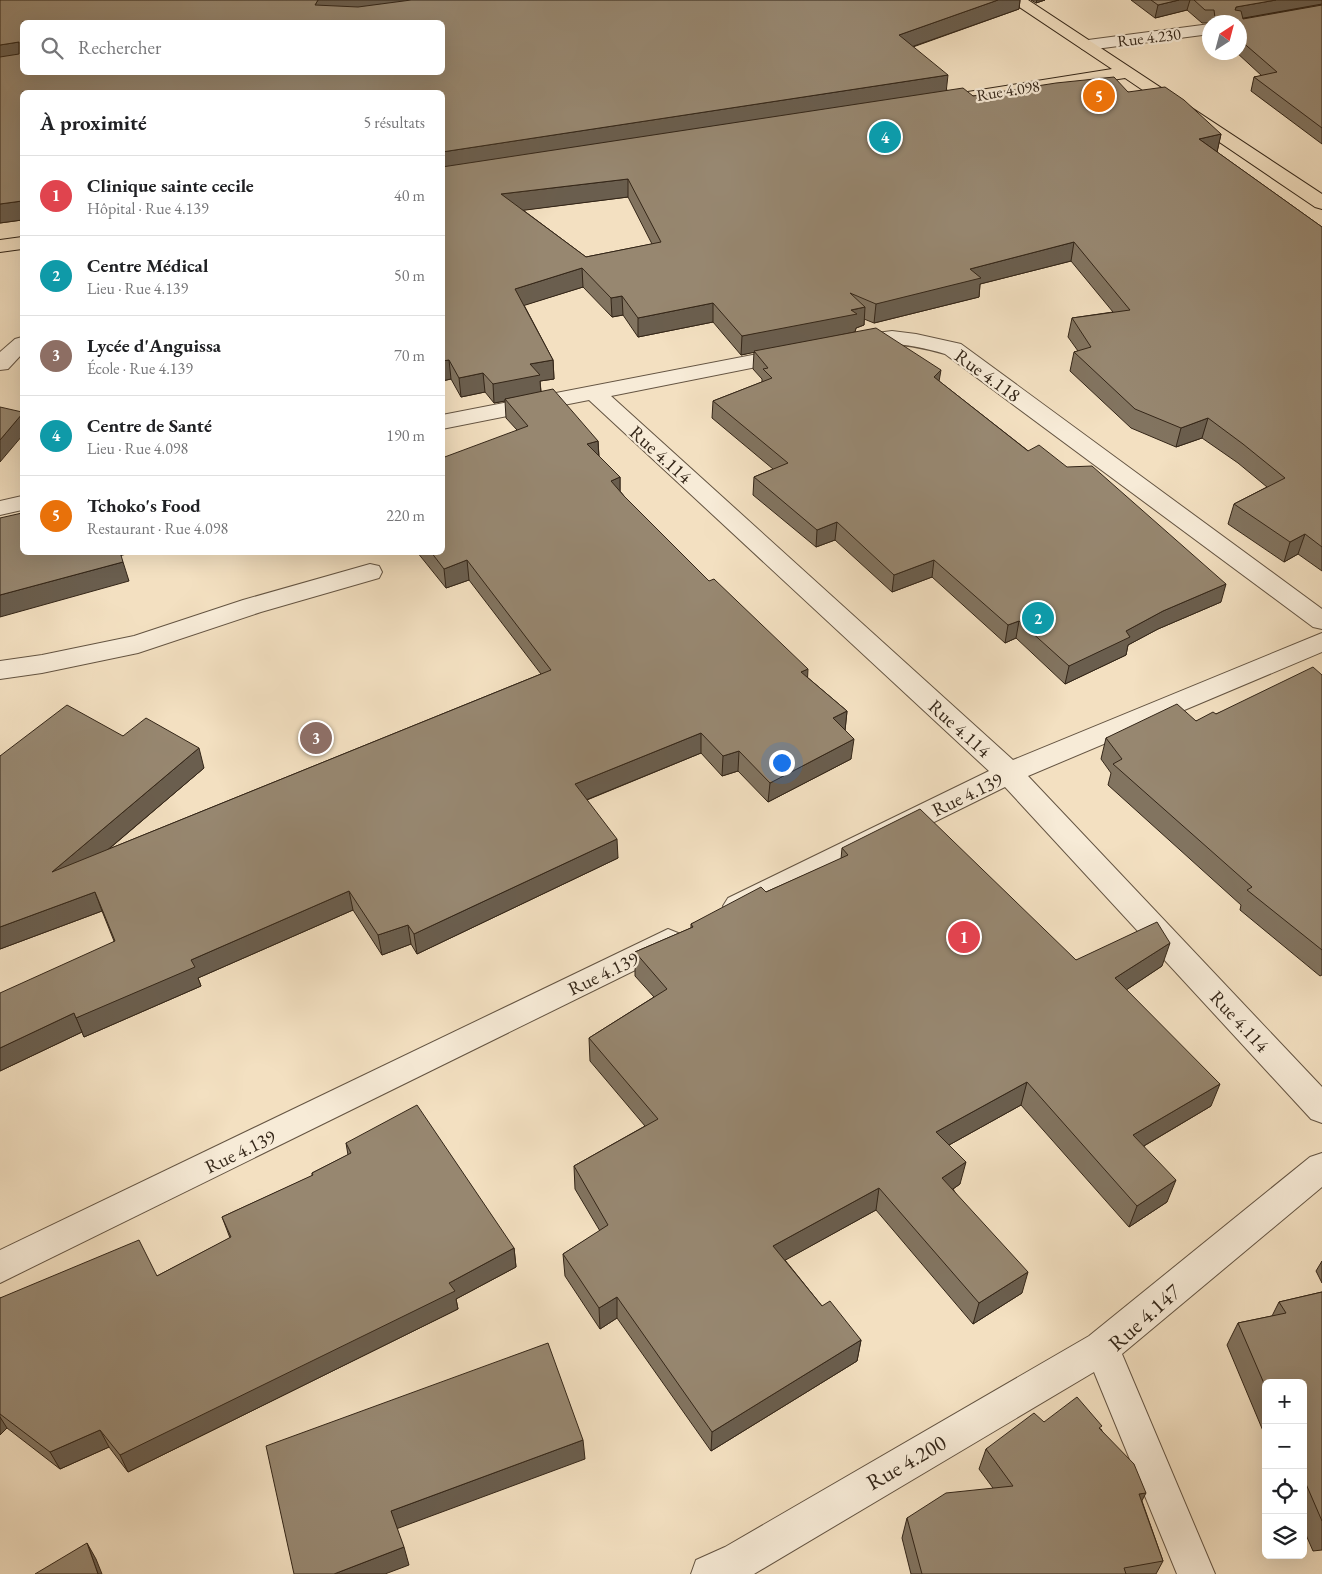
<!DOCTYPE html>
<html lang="fr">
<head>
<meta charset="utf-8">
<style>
  :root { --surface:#fff; --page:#f6f6f6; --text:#202124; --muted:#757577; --line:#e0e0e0; --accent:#1a73e8 }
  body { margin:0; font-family:"EB Garamond",serif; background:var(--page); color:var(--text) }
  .controls { position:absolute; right:15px; bottom:15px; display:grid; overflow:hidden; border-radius:8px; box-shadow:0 5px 20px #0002 }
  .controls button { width:45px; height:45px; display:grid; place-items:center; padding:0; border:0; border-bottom:1px solid var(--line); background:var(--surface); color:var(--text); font:25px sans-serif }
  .compass { position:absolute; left:1202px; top:15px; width:45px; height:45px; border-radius:50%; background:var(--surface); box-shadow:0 5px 20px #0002; rotate:36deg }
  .you { position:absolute; left:781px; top:762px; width:18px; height:18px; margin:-12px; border:4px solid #fff; border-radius:50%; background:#1a73e8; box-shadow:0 0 0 8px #1a73e833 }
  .badge { display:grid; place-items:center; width:32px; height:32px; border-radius:50%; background:var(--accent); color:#fff; font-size:16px; font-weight:700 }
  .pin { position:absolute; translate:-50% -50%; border:2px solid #fff; box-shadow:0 1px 5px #0006 }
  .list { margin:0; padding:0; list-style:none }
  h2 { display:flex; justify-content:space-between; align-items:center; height:65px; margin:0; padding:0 20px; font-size:21px }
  h2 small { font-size:16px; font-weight:400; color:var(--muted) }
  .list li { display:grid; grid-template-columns:32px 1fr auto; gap:15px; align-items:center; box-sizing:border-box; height:80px; padding:0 20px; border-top:1px solid var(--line) }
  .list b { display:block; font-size:19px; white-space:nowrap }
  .list p { margin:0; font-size:16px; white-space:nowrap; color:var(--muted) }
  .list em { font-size:16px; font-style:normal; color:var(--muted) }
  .icon { flex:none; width:28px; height:28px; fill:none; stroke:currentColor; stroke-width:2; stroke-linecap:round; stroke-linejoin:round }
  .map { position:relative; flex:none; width:1322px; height:1574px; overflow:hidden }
  .search { position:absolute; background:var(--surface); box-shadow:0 5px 20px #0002; left:20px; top:20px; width:425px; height:55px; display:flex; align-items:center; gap:12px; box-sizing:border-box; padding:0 18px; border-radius:8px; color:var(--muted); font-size:19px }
  .panel { position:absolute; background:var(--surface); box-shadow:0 5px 20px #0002; left:20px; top:90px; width:425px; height:465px; border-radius:8px }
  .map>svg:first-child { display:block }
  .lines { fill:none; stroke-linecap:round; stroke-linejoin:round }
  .minor-casing { stroke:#645442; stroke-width:2 }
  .major-casing { stroke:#342618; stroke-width:2 }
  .minor { fill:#f7ebd7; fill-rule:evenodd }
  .major { fill:#f3e0c1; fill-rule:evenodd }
  .wall { fill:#827460; stroke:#342618; fill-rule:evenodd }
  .shaded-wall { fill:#6a5e4e; stroke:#342618 }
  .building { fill:#978770; stroke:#342618; fill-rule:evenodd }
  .labels { text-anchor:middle; stroke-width:4.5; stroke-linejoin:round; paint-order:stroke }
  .far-street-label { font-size:16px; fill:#342618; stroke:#f7ebd7 }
  .street-label { font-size:19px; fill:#342618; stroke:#f7ebd7 }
  .near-street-label { font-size:22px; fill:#342618; stroke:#f7ebd7 }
</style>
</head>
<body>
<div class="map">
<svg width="1322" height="1574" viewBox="0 0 1322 1574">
  <rect width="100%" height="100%" fill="#f3e0c1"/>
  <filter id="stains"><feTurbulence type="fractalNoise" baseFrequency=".004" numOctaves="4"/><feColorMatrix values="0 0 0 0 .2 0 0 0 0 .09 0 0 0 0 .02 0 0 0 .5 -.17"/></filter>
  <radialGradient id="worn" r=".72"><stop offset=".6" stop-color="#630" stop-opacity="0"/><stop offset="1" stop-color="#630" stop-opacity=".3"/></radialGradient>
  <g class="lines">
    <defs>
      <g id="minor">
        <polygon points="1210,24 1210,34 1088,50 1082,49 1080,45 1082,41 1088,40"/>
        <path d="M892,331l24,3 45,10 361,265v20l-9,-2 -368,-273c-21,-6 -42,-11 -65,-10 -12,0 -23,4 -34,1l-4,-4 4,-4z"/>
        <polygon points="22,337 22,354 8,369 0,370 0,352 15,339"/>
        <polygon points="789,348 797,349 800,354 797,359 611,396 1013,760 1322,633 1322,652 1028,776 1322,1087 1322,1123 1311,1119 1005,787 748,914 738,917 728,914 723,906 728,898 989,771 589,400 442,429 442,415"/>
        <polygon points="22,496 22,510 0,515 0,501"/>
        <polygon points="370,564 379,566 382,572 379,578 261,612 138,653 42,673 0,679 0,661 42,655 134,636 243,600"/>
        <polygon points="668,929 678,933 683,941 678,949 0,1283 0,1250"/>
        <polygon points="1322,1153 1322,1187 1122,1354 1215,1574 1177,1574 1094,1372 754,1574 691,1574 696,1560 725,1547 1089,1336 1310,1157"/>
      </g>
      <g id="major">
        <polygon points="1009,0 1028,0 1322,194 1322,209 1315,207 1125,78 936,107 930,106 927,102 930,98 936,97 1112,69"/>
        <polygon points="22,237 22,249 0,252 0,240"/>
      </g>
    </defs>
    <use href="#minor" class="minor-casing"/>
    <use href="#major" class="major-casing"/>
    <use href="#minor" class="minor"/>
    <use href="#major" class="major"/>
  </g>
  <g class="wall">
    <path d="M0,0h1020l-1,9 -106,38 33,43 27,6 155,-4 93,42 -4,18 105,75v344l-24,-17 -14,8 -56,-38 6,-20 33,-17 -29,-24 -36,-25 -26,9 -45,-19 -61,-57 4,-19 4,-1 -10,-14 4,-19 41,-6 -42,-51 -91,23 -1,13 -105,26 -10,-4v6l-8,3 -1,4 84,49 282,221 -63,27 -30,16 -2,10 -61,29 -49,-46 -11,5 -73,-66 -40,15 -57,-52 -19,7 -63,-52 1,-18 19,-8 -61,-51 1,-17 49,-19v-3l-9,-10 1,-17 -13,3 -28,-33 -75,15 -15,-22 -11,2 -29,-30 -59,18 29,55 1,19 -14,2 1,10 57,50 1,15 21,21v14l4,5 85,85 98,96 40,34 -2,19 6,29 -83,43 -30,-31 -16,5 -21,-23 -114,47 31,58 -201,96 -6,-10 -29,11 -29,-45 -155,68 3,8 -117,51 -2,-5 -82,39 114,-130 -12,-30 -102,38v-193l123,-20 81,32 -95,81 432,-175 -72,-94 -23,8 -29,-36h25l75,-122 -11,-12 -1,-17 -11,2 -9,-11 -24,5 -10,-18 -9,2v-289h-420v128l-22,3zM628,197l24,47 -66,13 -63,-47z"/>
    <polygon points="1031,0 1045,0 1036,3"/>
    <polygon points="1131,0 1322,0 1322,4 1243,18 1322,5 1322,144 1251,91 1254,77 1262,76 1236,52 1240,52 1240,22 1202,23 1187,10 1155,18"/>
    <polygon points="1322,675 1322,975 1320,976 1240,910 1241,905 1108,785 1111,773 1101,759 1106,738 1196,721 1216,714"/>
    <polygon points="842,848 1076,960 1162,966 1126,990 1211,1106 1144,1146 1167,1202 1129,1227 1021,1105 949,1145 960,1184 953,1189 1022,1293 973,1324 876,1210 785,1260 822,1306 861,1340 857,1361 711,1451 617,1318 600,1329 565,1276 563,1254 600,1231 575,1189 574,1166 645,1126 590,1061 589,1038 654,997 635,976 635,952 691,928 691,924 766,892 841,859"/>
    <polygon points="346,1143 514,1248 516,1267 456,1299 458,1309 128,1472 109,1447 60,1469 7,1428 0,1435 0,1298 157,1276 230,1238 222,1217 312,1176 312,1173 348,1155"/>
    <polygon points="1322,1261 1322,1283 1316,1271"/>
    <polygon points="1322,1292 1322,1550 1313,1551 1303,1528 1303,1383 1266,1383 1266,1438 1227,1345 1238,1323 1272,1316 1279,1302"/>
    <polygon points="1044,1422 1101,1429 1142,1501 1163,1561 1156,1574 911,1574 902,1538 907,1518 993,1488 979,1469 986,1449"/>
  </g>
  <g class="shaded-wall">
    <polygon points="318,0 440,0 321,16 315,5"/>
    <polygon points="998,0 1020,0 1019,9 897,52 899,35"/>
    <polygon points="1037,0 1045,0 1036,3"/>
    <polygon points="1179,0 1190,0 1187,10 1155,18 1158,5"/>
    <polygon points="1276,0 1322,0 1322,4 1233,20 1236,7"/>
    <polygon points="19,42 22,57 0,63 0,45"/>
    <polygon points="948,75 946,93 442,170 442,152"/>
    <polygon points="1221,134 1217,152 1199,139"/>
    <polygon points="628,179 628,197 502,213 501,194"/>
    <polygon points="22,201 22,220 0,223 0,204"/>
    <polygon points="1074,242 1071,261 980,284 979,297 874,323 876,304 970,269"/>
    <polygon points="582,268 583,287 516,308 515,289"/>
    <polygon points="622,296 623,315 612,317 611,298"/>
    <polygon points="713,303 713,322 638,337 638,318"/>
    <polygon points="865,307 864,325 856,328 855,332 741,355 742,336"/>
    <polygon points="449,360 451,379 442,381 442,361"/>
    <polygon points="553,360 554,379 540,381 541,394 505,399 505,401 494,403 493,384 530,364"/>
    <polygon points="941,370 938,387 934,377"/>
    <polygon points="483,373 485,392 461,397 459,378"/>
    <polygon points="22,414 22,436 0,462 0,440"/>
    <polygon points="1208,418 1202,438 1176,447 1181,428"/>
    <polygon points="598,441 599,460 587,444"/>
    <polygon points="620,477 620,496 611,481"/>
    <polygon points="837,522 835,540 816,547 817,530"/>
    <polygon points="1305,534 1298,554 1284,562 1290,542"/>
    <polygon points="118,552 134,552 119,556"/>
    <polygon points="467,560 469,580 446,588 444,569"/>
    <polygon points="934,560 932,577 892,592 894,575"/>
    <polygon points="123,562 129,581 0,617 0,595"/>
    <polygon points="1226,584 1221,602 1158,629 1128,645 1126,655 1065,684 1069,666 1126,631 1163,611"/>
    <polygon points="1019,621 1016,638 1005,643 1008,625"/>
    <polygon points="808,669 807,688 801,672"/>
    <polygon points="847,711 845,731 833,718"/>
    <polygon points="701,733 701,753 576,804 575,784"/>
    <polygon points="854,739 851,759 768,802 770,783"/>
    <polygon points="199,748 204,768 59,891 52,872"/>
    <polygon points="739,751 738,771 722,776 723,756"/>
    <polygon points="617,839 618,858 417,954 414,934"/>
    <polygon points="349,891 353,910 198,978 201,986 84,1037 76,1018 191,960"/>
    <polygon points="95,892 102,911 0,949 0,927"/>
    <polygon points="408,925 411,944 382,955 378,935"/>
    <polygon points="1170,943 1162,966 1108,1002 1115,978"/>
    <polygon points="74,1013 82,1032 0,1071 0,1048"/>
    <polygon points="1027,1082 1021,1105 931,1155 936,1132"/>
    <polygon points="1220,1084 1211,1106 1125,1157 1133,1135"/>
    <polygon points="966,1162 960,1184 937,1200 942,1178"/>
    <polygon points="1176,1180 1167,1202 1129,1227 1137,1206"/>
    <polygon points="879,1188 876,1210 771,1268 773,1246"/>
    <polygon points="514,1248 516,1267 456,1299 458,1309 128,1472 120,1455 449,1283"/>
    <polygon points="1028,1272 1022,1293 973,1324 979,1303"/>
    <polygon points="617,1297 617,1318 600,1329 599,1308"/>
    <polygon points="861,1340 857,1361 711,1451 712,1432"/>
    <polygon points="0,1417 7,1428 0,1435"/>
    <polygon points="100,1430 109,1447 60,1469 50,1452"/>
    <polygon points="583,1440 585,1459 396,1529 391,1511"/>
    <polygon points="1146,1493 1136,1512 1139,1494"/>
    <polygon points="87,1543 96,1559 102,1574 98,1574"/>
    <polygon points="404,1547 409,1565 385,1574 334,1574"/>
  </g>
  <g class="building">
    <path d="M0,0h318l-3,5 43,2 53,-7h587l-99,35 49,40 -506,77v-60h-420v109l-22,3v-147l19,-3v-12l-19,3zM22,22h420v50h-420z"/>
    <polygon points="1151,0 1179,0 1158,5"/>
    <polygon points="1194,0 1276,0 1236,7 1235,10 1241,11 1243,19 1322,5 1322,128 1254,77 1277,72 1240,40 1240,22 1220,22 1215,18 1214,10 1205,10"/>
    <path d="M1114,77l14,15 37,-5 19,13 37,34 -22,5 123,88v320l-17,-13 -15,8 -56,-38 51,-26 -42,-34 -35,-26 -27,10 -46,-19 -61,-57 17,-5 -19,-29 58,-8 -56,-68 -104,27 11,9 -105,26 -26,-11 15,14 -14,3 6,4 -115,22 -29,-33 -75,15 -16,-22 -11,2 -29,-30 -67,21 38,71 -23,4 10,11 -47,9 -10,-11 -24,5 -10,-18 -7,1v-194l521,-79 10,8 83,-13zM628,179l33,63 -75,15 -85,-63z"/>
    <polygon points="876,328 941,370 934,377 1028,451 1039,445 1067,467 1092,466 1226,584 1163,611 1126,631 1130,637 1069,666 1019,621 1008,625 934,560 894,575 837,522 817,530 754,477 788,463 713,401 772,378 763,369 768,368 754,351"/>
    <polygon points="553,389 598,441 587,444 620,477 611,481 624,496 709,581 714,579 808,669 801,672 847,711 833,718 854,739 770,783 739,751 723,756 701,733 575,784 617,839 414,934 408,925 378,935 349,891 191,960 195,967 76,1018 74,1013 0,1048 0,993 115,941 95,892 0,927 0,756 67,705 123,736 146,718 199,748 52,872 551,670 467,560 444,569 431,552 442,552 442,458 528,426 505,399"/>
    <polygon points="0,407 22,412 22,414 0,440"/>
    <polygon points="22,513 22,552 120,552 123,562 0,595 0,518"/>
    <polygon points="1313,667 1322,675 1322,950 1247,890 1252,887 1113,764 1122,759 1106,738 1177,704 1196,721 1213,712 1216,714"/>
    <polygon points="920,809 1076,960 1157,922 1170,943 1115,978 1220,1084 1133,1135 1176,1180 1137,1206 1027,1082 936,1132 966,1162 942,1178 1028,1272 979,1303 879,1188 773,1246 822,1306 830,1301 861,1340 712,1432 617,1297 599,1308 563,1254 608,1225 574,1166 658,1119 589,1038 667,989 635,952 693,927 691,924 761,887 766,892 848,855 842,848"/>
    <polygon points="417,1105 514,1248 449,1283 455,1291 120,1455 100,1430 50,1452 0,1414 0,1298 139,1240 157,1276 231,1237 222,1217 313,1175 312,1173 351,1153 346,1143"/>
    <polygon points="1322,1292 1322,1521 1303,1477 1303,1383 1266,1383 1266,1388 1238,1323 1286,1313 1279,1302"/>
    <polygon points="548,1343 583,1440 391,1511 404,1547 334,1574 294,1574 266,1446"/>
    <polygon points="1077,1397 1102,1426 1099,1428 1134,1464 1146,1493 1139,1494 1163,1561 1124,1568 1126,1574 922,1574 907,1518 946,1493 1013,1486 986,1449 1034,1413 1044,1422"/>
    <polygon points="87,1543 98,1574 35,1574"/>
  </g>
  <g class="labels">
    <g class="far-street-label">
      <text transform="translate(1149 37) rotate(-7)" y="6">Rue 4.230</text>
      <text transform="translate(1008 90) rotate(-9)" y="6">Rue 4.098</text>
    </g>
    <g class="street-label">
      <text transform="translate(988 375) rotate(36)" y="7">Rue 4.118</text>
      <text transform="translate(661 454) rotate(42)" y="7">Rue 4.114</text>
      <text transform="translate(960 728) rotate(42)" y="7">Rue 4.114</text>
      <text transform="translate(967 794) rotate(-26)" y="7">Rue 4.139</text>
      <text transform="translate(603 973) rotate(-26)" y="7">Rue 4.139</text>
      <text transform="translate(1240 1021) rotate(47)" y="7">Rue 4.114</text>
      <text transform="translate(240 1151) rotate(-26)" y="7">Rue 4.139</text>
    </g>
    <g class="near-street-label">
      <text transform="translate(1144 1317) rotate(-42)" y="8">Rue 4.147</text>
      <text transform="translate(906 1462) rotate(-30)" y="8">Rue 4.200</text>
    </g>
  </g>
  <rect width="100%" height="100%" filter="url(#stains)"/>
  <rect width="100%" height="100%" fill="url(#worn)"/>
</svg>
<div class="controls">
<button>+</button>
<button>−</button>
<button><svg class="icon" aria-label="locate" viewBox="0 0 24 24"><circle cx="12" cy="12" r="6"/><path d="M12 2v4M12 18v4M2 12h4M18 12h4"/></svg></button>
<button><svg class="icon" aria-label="layers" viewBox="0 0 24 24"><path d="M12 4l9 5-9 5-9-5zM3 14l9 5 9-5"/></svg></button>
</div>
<svg class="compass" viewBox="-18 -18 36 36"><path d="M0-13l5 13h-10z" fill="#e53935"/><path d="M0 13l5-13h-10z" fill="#757577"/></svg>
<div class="you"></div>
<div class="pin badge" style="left:964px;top:937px;background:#e0444e">1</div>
<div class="pin badge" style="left:1038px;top:618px;background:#0f9aa8">2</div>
<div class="pin badge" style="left:316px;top:738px;background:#8d6e63">3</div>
<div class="pin badge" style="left:885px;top:137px;background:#0f9aa8">4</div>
<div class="pin badge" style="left:1099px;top:96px;background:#e8710a">5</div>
<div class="search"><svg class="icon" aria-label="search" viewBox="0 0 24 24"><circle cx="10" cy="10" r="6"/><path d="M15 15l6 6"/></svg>Rechercher</div>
<section class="panel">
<h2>À proximité<small>5 résultats</small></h2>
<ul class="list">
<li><span class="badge" style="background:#e0444e">1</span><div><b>Clinique sainte cecile</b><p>Hôpital · Rue 4.139</p></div><em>40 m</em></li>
<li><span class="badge" style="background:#0f9aa8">2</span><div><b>Centre Médical</b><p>Lieu · Rue 4.139</p></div><em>50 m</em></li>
<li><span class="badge" style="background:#8d6e63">3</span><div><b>Lycée d'Anguissa</b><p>École · Rue 4.139</p></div><em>70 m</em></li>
<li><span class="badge" style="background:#0f9aa8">4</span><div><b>Centre de Santé</b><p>Lieu · Rue 4.098</p></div><em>190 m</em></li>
<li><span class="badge" style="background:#e8710a">5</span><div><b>Tchoko's Food</b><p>Restaurant · Rue 4.098</p></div><em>220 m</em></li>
</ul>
</section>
</div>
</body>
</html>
